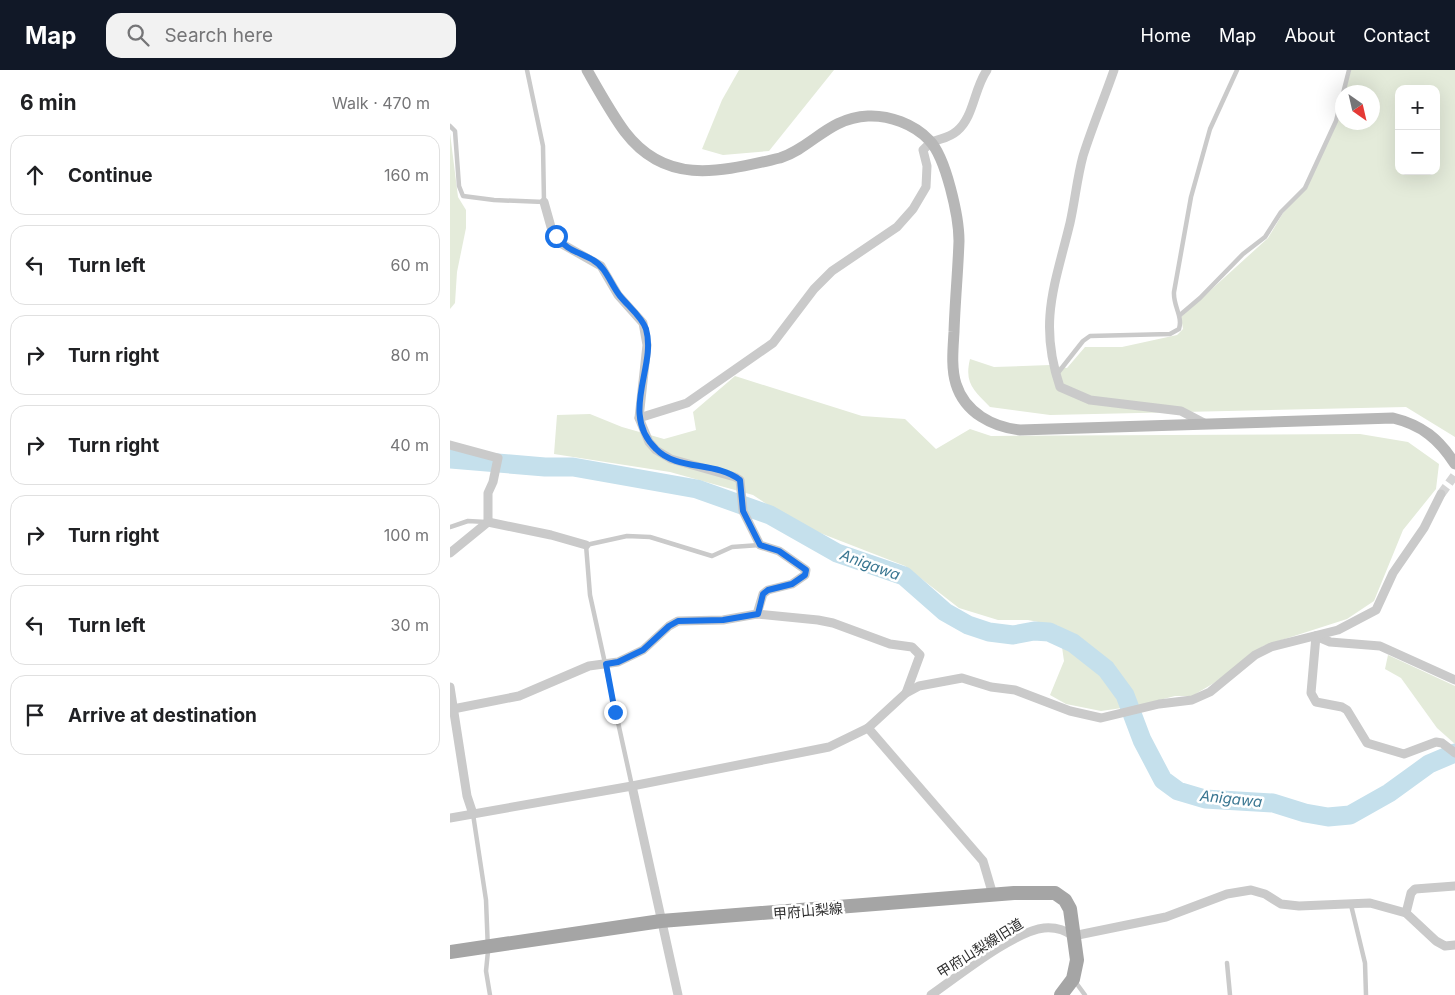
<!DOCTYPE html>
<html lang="en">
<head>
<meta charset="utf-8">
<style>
  :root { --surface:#fff; --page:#f2f2f2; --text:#202124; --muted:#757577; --line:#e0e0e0; --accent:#111827 }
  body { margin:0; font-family:Inter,"Noto Sans JP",sans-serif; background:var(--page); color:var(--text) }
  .controls { position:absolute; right:15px; top:15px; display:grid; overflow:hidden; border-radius:10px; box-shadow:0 5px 20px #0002 }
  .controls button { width:45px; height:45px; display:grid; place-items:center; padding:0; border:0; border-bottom:1px solid var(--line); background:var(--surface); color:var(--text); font:25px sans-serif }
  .compass { position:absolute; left:885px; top:15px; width:45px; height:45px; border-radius:50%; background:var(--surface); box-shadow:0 5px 20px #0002; rotate:146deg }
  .stop { position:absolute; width:15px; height:15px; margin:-11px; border:4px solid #1a73e8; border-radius:50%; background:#fff }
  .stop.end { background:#1a73e8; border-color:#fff; box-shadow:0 1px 5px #0008 }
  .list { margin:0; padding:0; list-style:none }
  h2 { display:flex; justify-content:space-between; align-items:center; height:65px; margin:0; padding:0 20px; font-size:21px }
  h2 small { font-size:16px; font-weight:400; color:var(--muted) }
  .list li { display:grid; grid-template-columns:32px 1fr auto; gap:15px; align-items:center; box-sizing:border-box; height:80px; margin:0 10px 10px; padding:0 10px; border:1px solid var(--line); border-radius:15px }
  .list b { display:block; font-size:19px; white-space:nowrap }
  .list em { font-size:16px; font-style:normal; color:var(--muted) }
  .icon { flex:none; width:28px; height:28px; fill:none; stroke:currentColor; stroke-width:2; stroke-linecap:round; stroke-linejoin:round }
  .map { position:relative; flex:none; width:1005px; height:925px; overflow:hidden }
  header { display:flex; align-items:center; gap:30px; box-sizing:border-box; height:70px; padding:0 25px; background:var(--accent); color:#fff }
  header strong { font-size:24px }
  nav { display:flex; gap:28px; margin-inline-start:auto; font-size:18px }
  .search { width:350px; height:45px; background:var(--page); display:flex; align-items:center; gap:12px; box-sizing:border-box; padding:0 18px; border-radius:15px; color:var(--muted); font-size:19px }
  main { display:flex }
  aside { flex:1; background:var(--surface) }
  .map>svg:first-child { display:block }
  .green { fill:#e4ebda; fill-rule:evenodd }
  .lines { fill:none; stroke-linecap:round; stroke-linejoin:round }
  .river { stroke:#c5e0ec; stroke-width:19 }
  .street-tunnel { stroke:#d5d5d5; stroke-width:9; stroke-dasharray:9 4.5; stroke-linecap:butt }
  .lane { stroke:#cacaca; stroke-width:4.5 }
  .street { stroke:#cacaca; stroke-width:9 }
  .secondary { stroke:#b7b7b7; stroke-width:11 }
  .primary { stroke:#a5a5a5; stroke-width:14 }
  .route { stroke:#1a73e8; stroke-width:6 }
  .labels { text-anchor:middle; stroke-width:5; stroke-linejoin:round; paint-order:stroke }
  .street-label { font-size:14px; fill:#2d2d2d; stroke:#fff }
  .water-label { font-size:15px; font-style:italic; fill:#397691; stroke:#fff }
</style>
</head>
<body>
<header>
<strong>Map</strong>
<div class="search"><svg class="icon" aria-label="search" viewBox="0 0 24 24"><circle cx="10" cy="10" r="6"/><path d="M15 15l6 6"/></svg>Search here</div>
<nav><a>Home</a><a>Map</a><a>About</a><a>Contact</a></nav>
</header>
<main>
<aside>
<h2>6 min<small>Walk · 470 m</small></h2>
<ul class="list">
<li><svg class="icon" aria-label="ahead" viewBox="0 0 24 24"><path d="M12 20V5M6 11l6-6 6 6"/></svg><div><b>Continue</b></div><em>160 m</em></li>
<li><svg class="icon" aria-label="left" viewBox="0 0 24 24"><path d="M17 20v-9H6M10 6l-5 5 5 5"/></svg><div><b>Turn left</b></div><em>60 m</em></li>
<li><svg class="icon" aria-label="right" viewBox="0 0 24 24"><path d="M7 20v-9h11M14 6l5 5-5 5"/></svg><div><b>Turn right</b></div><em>80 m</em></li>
<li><svg class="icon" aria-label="right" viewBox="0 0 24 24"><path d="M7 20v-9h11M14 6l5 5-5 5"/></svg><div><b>Turn right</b></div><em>40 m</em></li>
<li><svg class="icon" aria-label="right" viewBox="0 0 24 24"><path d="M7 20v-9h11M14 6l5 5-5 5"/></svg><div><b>Turn right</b></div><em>100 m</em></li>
<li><svg class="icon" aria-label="left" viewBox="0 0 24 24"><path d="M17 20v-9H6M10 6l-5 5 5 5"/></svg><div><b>Turn left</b></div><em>30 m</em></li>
<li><svg class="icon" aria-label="arrive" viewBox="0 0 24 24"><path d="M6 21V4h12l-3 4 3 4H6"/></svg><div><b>Arrive at destination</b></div></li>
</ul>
</aside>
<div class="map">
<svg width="1005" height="925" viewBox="0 0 1005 925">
  <rect width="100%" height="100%" fill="#fff"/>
  <g class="green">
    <polygon points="289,0 384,0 319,81 273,85 252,79 272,30"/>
    <path d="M901,0h104v367l-49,-30 -356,8 -60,-8c-16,-17 -26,-23 -20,-48l24,8 56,-2 17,3 18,-21h37l55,-12 6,-6 -2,-12 87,-79 15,-25 25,-27 34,-83v19h30v-30h-27zM949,19h37v82h-37z"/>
    <polygon points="0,63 8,127 16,140 16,158 7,202 5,233 0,239"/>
    <polygon points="285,306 412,346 455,349 486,379 520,359 541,366 910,364 958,372 989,394 986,419 953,460 924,531 897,549 813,576 764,613 742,626 725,626 686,636 651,641 616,634 600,625 614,591 609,556 578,550 548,550 509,538 455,496 347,454 303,425 220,402 104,384 107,345 140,344 172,357 214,369 246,360 243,342"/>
    <polygon points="938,585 1005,616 1005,674 987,658 951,608 935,599"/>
  </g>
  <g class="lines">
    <polyline class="river" points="0,389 95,397 123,397 247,419 320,445 387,483 454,506 495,542 518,555 539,562 563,565 584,561 599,562 623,573 656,599 675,625 692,670 713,710 728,721 755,729 823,733 855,743 878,747 900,745 939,723 979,694 1005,683"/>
    <polyline class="street-tunnel" points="991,424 1005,405"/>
    <g class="lane">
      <polyline points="0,56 5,61 9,116 13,126 44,130 94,132 93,76 77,0"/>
      <polyline points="730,245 750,228 793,184 815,167 831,142 855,118 886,51 899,0"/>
      <path d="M607,304l26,-33 7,-5 80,-2 9,-5c4,-13 -6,-23 -5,-37l17,-95 19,-68 27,-59"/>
      <polyline points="0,457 18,451 36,452"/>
      <polyline points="182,716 140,525 136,475 177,466 200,467 262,486 282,477 310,475"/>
      <polyline points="23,744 36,830 38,881 36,901 40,925"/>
      <polyline points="901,835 915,893 916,925"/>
      <polyline points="777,893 780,925"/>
      <polyline points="624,910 635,925"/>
    </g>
    <g class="street">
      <path d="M664,0c-10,29 -22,57 -31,86 -6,22 -8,45 -13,67 -15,62 -32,99 -10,164l30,13 91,11 23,12"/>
      <polyline points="94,132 101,157 112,174 151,196 168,225 193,253 197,275 189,348 199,372 206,380 221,389 285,407 290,410 293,441 310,475 329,481 356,500 355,505 342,514 318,520 313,524 307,544"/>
      <path d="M189,348l48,-15 86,-60 41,-54 18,-18 65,-44 16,-18 13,-22 1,-21 -4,-16c12,-14 21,-8 34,-19 17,-14 17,-43 30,-61"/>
      <polyline points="0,375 48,388 43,412 38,423 38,452"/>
      <polyline points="38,452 101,465 136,475"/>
      <polyline points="0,483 38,452"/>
      <polyline points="866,566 861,623 866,632 892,637 897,640 917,673 954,684 986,672 992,673 1005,683"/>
      <polyline points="866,566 880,572 930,576 1005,610"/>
      <polyline points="0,617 17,726 23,744"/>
      <polyline points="3,639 69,626 139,596 168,592 193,580 219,556 228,551 273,550 307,544 368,550 383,553 440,574 462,577 470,585 456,623"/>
      <polyline points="418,658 533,791 543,825"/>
      <polyline points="182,716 228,925"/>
      <polyline points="0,748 182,716 379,677 418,658 456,623 469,616 512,608 541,617 565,620 620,641 651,648 709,634 742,630 760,622 805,585 821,577 888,560 926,540 943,503 974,458 991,424"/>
      <polyline points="956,843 961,823 965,819 1005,816"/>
      <path d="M481,925c26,-18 83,-64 113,-67 11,-1 21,2 29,8l93,-19 61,-23 24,-4 14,4 16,10 18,2 71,-3 36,10 30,28 9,5 10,-1"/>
    </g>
    <path class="secondary" d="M137,0c12,21 24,43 38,62 42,55 97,39 155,26 33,-11 48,-40 88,-42 21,-1 46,8 61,24 17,17 30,77 30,101 -1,30 -4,60 -5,91 -1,17 -3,36 2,52 9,29 37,43 64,46l373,-12c29,7 46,21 62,46"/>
    <polyline class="primary" points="0,882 211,851 564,823 605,823 615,830 620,839 627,890 623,909 611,925"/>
  </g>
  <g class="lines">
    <path class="route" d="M106,166c10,14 23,16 37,24 13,7 18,25 27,36 8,10 22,21 26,33 11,38 -27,84 10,120 21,22 60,12 84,31l3,31 17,34 19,6 27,19 -1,5 -13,9 -24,6 -5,4 -5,20 -35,6 -45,1 -9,5 -26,24 -25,12 -12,2 9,48"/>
  </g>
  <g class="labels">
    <g class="street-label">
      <text transform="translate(358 841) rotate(-5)" y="5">甲府山梨線</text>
      <text transform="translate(530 878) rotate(-32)" y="5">甲府山梨線旧道</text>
    </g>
    <g class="water-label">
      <text transform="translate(420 495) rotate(20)" y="5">Anigawa</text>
      <text transform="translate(781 729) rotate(6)" y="5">Anigawa</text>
    </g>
  </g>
</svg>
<div class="controls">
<button>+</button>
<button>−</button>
</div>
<svg class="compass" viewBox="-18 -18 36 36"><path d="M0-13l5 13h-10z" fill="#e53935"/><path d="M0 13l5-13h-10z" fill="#757577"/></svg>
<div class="stop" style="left:106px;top:166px"></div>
<div class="stop end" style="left:165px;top:642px"></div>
</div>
</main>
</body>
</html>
